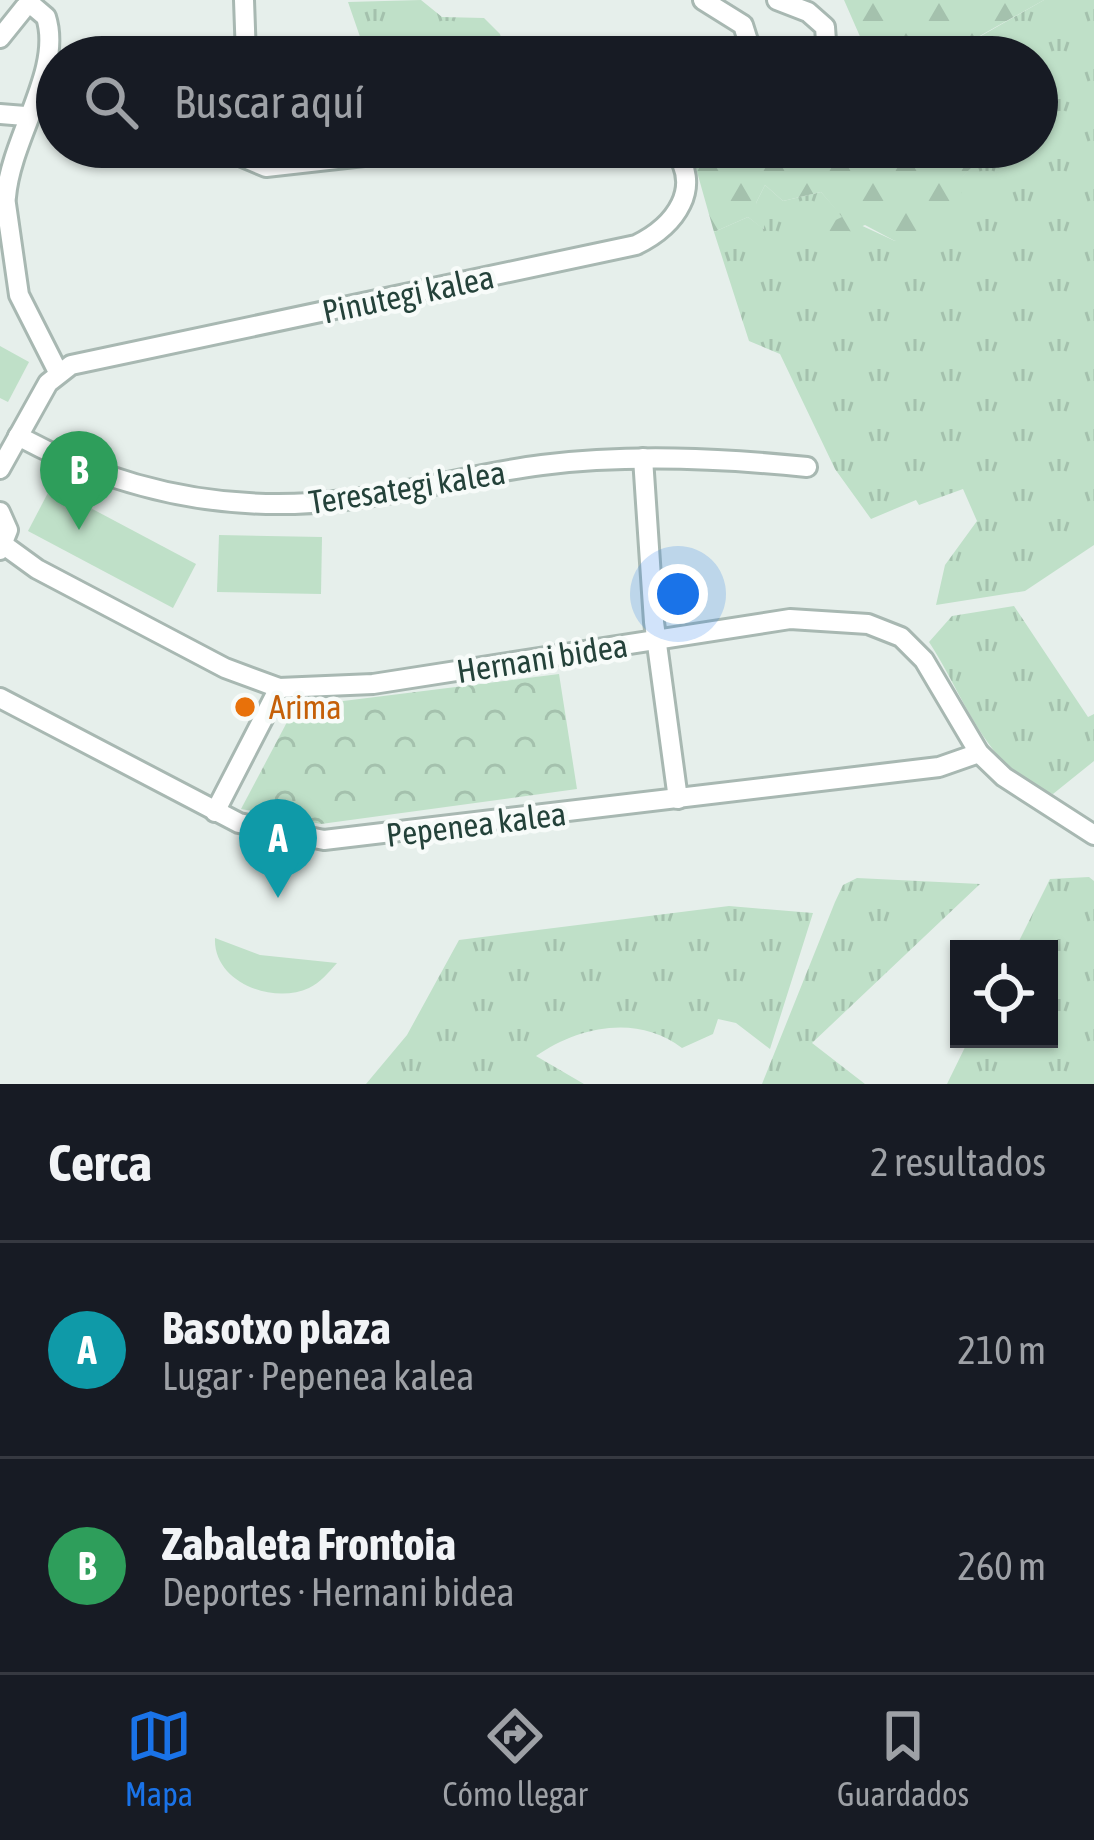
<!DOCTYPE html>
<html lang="es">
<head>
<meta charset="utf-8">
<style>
  :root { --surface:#171b24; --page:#20242c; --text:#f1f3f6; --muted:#9ea1a6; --line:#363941; --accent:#1a73e8 }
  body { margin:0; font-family:"Asap Condensed",sans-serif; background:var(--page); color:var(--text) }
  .controls { position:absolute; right:36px; bottom:36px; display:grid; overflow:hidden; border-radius:0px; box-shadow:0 3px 9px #0004 }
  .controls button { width:108px; height:108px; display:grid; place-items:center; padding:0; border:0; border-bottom:3px solid var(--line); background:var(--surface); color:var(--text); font:60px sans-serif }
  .you { position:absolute; left:678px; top:594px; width:42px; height:42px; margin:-30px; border:9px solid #fff; border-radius:50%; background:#1a73e8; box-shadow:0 0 0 18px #1a73e833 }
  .badge { display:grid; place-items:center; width:78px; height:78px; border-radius:50%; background:var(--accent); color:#fff; font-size:39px; font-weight:700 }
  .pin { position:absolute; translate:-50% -99px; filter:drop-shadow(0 3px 6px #0008) }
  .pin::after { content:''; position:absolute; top:63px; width:42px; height:36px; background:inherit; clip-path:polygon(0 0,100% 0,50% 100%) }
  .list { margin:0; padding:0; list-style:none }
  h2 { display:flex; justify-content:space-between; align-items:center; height:156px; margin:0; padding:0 48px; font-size:51px }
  h2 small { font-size:39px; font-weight:400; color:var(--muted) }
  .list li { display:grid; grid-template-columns:78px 1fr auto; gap:36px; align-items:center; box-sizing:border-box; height:216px; padding:0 48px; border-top:3px solid var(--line) }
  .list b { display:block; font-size:45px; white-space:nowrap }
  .list p { margin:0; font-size:39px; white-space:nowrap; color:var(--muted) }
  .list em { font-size:39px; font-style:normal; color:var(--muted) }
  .icon { flex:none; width:66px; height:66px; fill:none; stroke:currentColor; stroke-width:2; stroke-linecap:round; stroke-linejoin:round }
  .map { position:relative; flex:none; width:1094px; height:1084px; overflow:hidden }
  .search { position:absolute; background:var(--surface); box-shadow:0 3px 9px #0004; left:36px; right:36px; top:36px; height:132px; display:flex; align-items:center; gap:30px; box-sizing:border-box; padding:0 42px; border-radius:66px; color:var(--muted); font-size:45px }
  .sheet { height:588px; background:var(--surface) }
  nav { display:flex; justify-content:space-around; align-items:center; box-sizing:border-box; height:168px; border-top:3px solid var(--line); background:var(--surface); font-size:33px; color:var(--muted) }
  nav a { display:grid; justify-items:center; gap:6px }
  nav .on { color:var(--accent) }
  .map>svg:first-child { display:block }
  .grass { fill:url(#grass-tufts) }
  .forest { fill:url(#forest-firs) }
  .park { fill:url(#park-crowns) }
  .garden { fill:#bfe0c8 }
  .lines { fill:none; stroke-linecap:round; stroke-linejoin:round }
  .minor-casing { stroke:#a8b8b2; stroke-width:24 }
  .minor { stroke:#fff; stroke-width:18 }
  .food-dot { fill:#e8710a; stroke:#f7fbf9; stroke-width:4.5 }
  .labels { text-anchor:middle; stroke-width:9; stroke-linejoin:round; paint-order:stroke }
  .street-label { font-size:33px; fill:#24423a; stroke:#f7fbf9 }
  .food-label { font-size:33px; fill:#c56008; stroke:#f7fbf9; text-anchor:start }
</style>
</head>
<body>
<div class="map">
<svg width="1094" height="1084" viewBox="0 0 1094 1084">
  <defs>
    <pattern id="grass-tufts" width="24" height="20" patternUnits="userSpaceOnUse" patternTransform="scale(3)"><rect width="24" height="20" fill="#bfe0c8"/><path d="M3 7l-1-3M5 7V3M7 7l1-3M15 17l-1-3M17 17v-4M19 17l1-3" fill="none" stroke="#a4c1ad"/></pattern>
    <pattern id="forest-firs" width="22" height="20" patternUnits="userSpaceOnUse" patternTransform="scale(3)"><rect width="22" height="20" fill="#bfe0c8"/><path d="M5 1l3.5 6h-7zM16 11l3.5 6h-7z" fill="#a4c1ad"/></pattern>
    <pattern id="park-crowns" width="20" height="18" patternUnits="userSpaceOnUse" patternTransform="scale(3)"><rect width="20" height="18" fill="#bfe0c8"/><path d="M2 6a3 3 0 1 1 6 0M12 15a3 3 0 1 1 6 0" fill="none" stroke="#a4c1ad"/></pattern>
  </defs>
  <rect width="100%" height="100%" fill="#e6efeb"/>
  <g class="grass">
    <polygon points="421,0 442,17 484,18 500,34 507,57 367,57 348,2"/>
    <polygon points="1044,0 1094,0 1094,545 1025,591 936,605 945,565 977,521 963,489 919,505 916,500 871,519 835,469 780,354 749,341 714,232 748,217 764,229 756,203 765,185 783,201 821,192 843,217 895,241 978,161 976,147 1037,147 1037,57 961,57 960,48"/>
    <path d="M1014,606l74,111 6,-3v47l-41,33c-66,-21 -89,-99 -124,-152l23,-26z"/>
    <polygon points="1089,877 1094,881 1094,1084 947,1084 969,1039 1049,1039 1049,949 1015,949 1050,879"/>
    <polygon points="857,878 980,884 812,1043 865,1084 762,1084 835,902 843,885"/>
    <path d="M729,906l84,7 -43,136 -34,-26 -18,-4 -5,15 -31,14c-44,-34 -103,-22 -146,8l48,28h-218l41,-49 52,-95z"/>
  </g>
  <g class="forest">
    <polygon points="844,0 1044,0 960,47 961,57 869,57"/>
    <polygon points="690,147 976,147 978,161 961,178 962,203 940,229 895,241 865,225 829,240 825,225 842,217 821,192 783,201 765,185 756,203 769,216 763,229 748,217 714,232"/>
  </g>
  <polygon class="park" points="559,674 577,789 321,824 241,809 295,707"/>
  <g class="garden">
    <polygon points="0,346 29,362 8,402 0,398"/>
    <polygon points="51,487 196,564 173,608 28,531"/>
    <polygon points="219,535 322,537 321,594 217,592"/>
    <path d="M215,938l45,17 77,8c-8,9 -17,20 -28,25 -36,17 -96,-6 -94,-50z"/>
  </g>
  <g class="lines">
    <defs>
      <g id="minor">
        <polyline points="244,0 246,57"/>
        <polyline points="703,0 743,25 749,44 774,57"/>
        <polyline points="777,0 808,12 825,27 826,41 818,57"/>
        <path d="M0,38l25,-31 8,-1 13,11c17,53 -35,120 -40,180"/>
        <polyline points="0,114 25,116"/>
        <polyline points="233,147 240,156 266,167 444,147"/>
        <polyline points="4,190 19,295 58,372"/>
        <path d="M18,436c102,55 212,78 326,64 67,-7 132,-27 198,-35 88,-11 177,-7 265,2"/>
        <polyline points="643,458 654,622 678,799"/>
        <path d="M0,469l48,-86 23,-18 565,-120c39,-19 69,-58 36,-98"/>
        <polyline points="0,512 8,530 0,550"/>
        <polyline points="4,545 37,569 225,668 279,688 373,684 790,619 868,624 901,637 924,660 979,753 1004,777 1094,835"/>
        <polyline points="0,698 239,823 324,840 939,767 979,753"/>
        <polyline points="215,812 279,688"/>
      </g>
    </defs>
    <use href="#minor" class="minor-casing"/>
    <use href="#minor" class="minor"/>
  </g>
  <circle class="food-dot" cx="245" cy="707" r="12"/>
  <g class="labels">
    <g class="street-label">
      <text transform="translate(408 294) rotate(-12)" y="12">Pinutegi kalea</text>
      <text transform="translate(407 487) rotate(-9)" y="12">Teresategi kalea</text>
      <text transform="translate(542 658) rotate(-9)" y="12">Hernani bidea</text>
      <text transform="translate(476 824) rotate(-7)" y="12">Pepenea kalea</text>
    </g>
    <g class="food-label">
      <text x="269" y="719">Arima</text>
    </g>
  </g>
</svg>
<div class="controls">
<button><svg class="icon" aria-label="locate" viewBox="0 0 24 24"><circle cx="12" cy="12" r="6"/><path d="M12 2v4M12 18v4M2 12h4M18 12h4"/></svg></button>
</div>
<div class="you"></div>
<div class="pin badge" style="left:278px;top:898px;background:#0f9aa8">A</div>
<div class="pin badge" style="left:79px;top:530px;background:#2e9e5b">B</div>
<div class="search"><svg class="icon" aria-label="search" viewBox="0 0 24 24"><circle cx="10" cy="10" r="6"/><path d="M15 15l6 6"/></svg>Buscar aquí</div>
</div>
<section class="sheet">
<h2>Cerca<small>2 resultados</small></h2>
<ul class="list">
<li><span class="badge" style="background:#0f9aa8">A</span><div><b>Basotxo plaza</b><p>Lugar · Pepenea kalea</p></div><em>210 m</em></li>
<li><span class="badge" style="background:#2e9e5b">B</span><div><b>Zabaleta Frontoia</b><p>Deportes · Hernani bidea</p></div><em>260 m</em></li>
</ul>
</section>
<nav>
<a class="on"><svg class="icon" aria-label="map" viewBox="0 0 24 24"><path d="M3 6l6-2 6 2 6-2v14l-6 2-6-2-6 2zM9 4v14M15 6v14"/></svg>Mapa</a>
<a><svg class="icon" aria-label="directions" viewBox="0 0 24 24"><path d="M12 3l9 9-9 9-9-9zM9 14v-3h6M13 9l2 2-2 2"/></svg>Cómo llegar</a>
<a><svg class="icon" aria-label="saved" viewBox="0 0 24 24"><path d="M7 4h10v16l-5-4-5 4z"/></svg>Guardados</a>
</nav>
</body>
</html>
